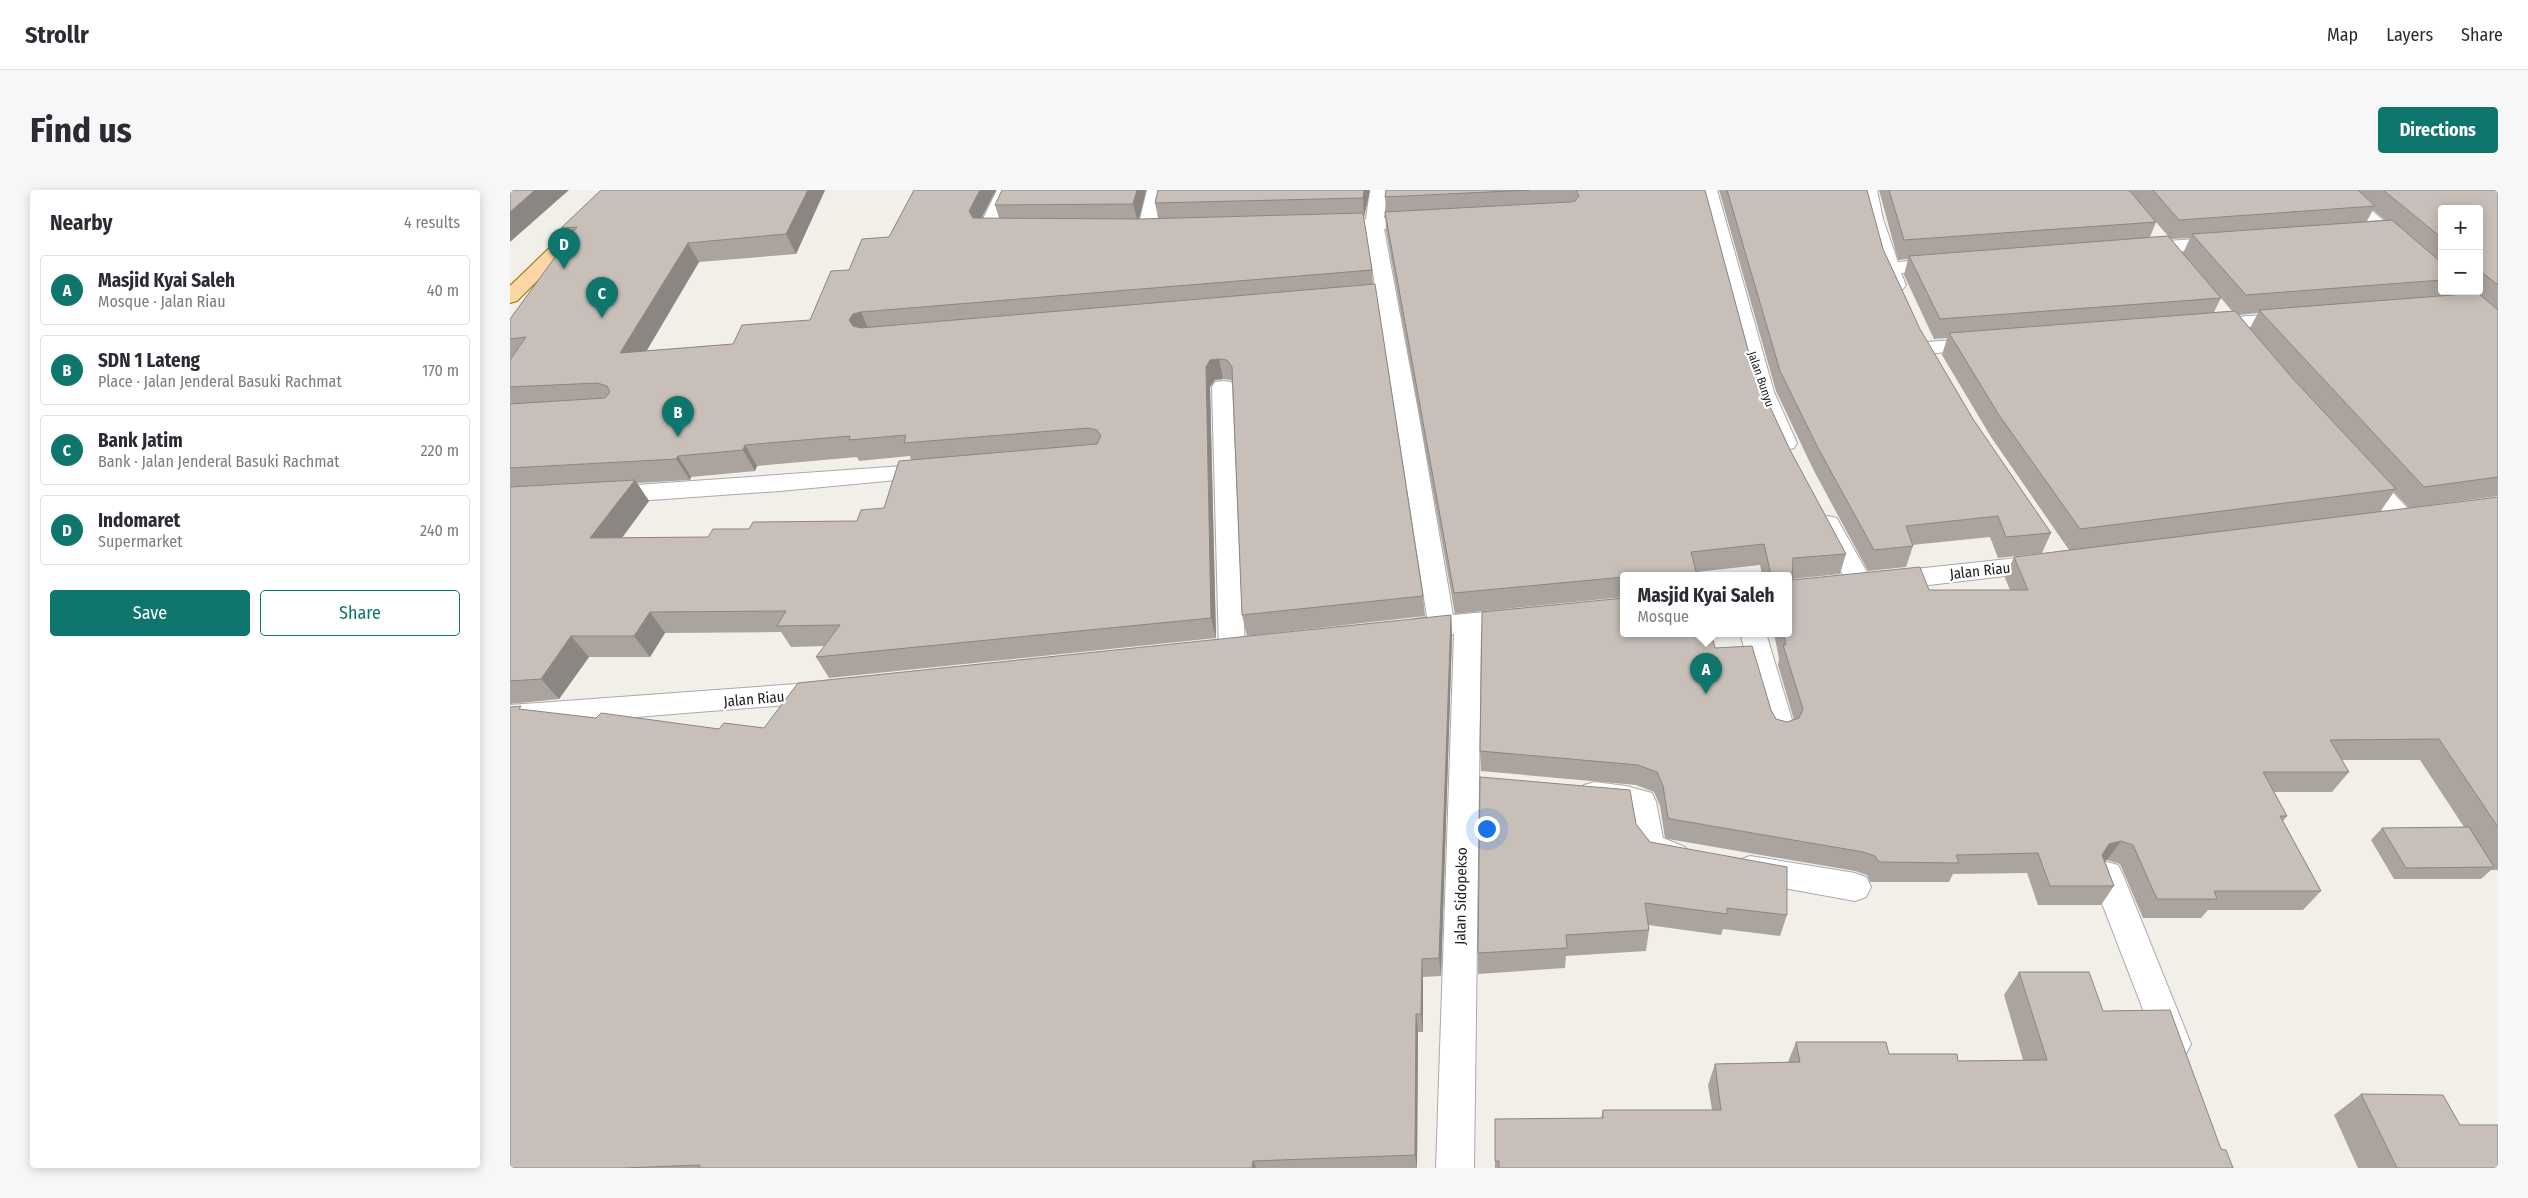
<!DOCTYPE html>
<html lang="en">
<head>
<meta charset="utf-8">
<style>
  :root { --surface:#fff; --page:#f7f7f7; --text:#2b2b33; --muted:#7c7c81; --line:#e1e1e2; --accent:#0f766e }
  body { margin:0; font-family:"Fira Sans Condensed",sans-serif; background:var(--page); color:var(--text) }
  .controls { position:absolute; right:15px; top:15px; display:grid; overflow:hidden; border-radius:5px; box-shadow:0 2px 12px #0003 }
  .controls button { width:45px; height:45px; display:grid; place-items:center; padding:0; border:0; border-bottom:1px solid var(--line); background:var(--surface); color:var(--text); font:25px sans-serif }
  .you { position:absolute; left:976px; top:638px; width:18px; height:18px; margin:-12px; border:4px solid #fff; border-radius:50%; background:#1a73e8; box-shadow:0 0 0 8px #1a73e833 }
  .badge { display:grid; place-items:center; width:32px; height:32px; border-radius:50%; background:var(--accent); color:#fff; font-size:16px; font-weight:700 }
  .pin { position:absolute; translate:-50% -41px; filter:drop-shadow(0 1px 2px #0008) }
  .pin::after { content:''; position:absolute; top:26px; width:18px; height:15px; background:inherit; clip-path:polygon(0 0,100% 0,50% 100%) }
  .popup { position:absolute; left:1110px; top:382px; width:172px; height:65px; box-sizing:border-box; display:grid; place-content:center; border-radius:5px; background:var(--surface); filter:drop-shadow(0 1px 4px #0005); font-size:16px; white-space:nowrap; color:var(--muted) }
  .popup b { font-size:19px; color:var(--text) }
  .popup::after { content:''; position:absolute; left:50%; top:100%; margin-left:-10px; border:10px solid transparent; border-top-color:var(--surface) }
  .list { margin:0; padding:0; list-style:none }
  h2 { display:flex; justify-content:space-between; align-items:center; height:65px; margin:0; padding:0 20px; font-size:21px }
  h2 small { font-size:16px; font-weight:400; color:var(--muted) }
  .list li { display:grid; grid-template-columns:32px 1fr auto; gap:15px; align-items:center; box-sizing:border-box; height:70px; margin:0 10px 10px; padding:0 10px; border:1px solid var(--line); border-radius:5px }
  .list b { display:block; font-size:19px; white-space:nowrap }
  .list p { margin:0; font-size:16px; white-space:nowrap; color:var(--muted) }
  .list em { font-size:16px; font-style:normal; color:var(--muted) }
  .actions { display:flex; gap:10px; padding:15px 20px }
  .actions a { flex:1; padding:11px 0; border:1px solid var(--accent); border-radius:5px; text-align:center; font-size:18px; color:var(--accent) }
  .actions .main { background:var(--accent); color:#fff }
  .map { position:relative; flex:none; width:1988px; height:978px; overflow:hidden; border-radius:5px }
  header { display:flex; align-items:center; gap:30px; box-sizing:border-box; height:70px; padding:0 25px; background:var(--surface); border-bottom:1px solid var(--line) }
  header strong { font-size:24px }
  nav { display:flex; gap:28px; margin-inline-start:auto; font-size:18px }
  .intro { display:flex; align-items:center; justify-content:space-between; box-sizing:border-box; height:120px; padding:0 30px }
  h1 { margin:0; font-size:35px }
  .button { padding:12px 22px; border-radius:5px; background:var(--accent); color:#fff; font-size:18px; font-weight:700 }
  main { display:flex; gap:30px; padding:0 30px }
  aside { flex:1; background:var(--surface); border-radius:5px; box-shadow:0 2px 12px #0003 }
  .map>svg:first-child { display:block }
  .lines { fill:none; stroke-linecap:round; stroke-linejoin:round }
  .minor-casing { stroke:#a9a9a9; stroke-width:2 }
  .major-casing { stroke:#a06b00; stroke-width:2 }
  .minor { fill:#fff; fill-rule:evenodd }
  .major { fill:#fcd6a4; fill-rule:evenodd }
  .wall { fill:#aba49e; fill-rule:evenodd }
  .shaded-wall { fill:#8b8681 }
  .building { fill:#c7bfb8; stroke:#8b8681 }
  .labels { text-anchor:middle; stroke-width:4.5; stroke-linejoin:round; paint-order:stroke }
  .far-street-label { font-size:12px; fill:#222; stroke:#fff }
  .street-label { font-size:15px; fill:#222; stroke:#fff }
</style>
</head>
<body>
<header>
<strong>Strollr</strong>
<nav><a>Map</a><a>Layers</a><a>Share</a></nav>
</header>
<div class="intro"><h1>Find us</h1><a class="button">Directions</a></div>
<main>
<aside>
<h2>Nearby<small>4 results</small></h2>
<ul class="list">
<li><span class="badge">A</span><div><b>Masjid Kyai Saleh</b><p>Mosque · Jalan Riau</p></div><em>40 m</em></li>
<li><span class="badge">B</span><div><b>SDN 1 Lateng</b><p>Place · Jalan Jenderal Basuki Rachmat</p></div><em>170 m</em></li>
<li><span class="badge">C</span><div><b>Bank Jatim</b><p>Bank · Jalan Jenderal Basuki Rachmat</p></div><em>220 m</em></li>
<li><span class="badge">D</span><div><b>Indomaret</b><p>Supermarket</p></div><em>240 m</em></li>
</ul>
<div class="actions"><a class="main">Save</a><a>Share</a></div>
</aside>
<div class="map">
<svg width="1988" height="978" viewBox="0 0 1988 978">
  <rect width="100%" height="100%" fill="#f2efe9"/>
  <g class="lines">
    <defs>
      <g id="minor">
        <polygon points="487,0 505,0 488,36 504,37 507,41 504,45 470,45 467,41"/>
        <polygon points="637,0 655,0 645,41 642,45 630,45 627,41"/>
        <polygon points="860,0 878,0 874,28 919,28 922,32 919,36 874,39 909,226 943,425 1009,419 1018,421 1022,428 1018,435 971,441 964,978 926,978 944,444 905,447 896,445 892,438 896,431 917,427 868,112 830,116 823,114 820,110 823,106 866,101 856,40 812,40 809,36 812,32 856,29"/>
        <polygon points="1189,0 1207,0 1264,202 1287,253 1284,258 1276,260 1268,258 1242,202"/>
        <polygon points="1349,0 1367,0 1373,29 1388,72 1433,68 1440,70 1442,74 1440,78 1391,83 1396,95 1393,99 1379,99 1370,78"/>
        <polygon points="1819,0 1838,0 1932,81 1932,97 1925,95"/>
        <polygon points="1714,47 1721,49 1723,53 1721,57 1630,65 1623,63 1621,59 1623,55 1630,53"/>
        <polygon points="1781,123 1788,125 1791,129 1788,133 1697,141 1690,139 1687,135 1690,131 1697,129"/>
        <polygon points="1472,148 1479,150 1482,154 1479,158 1416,164 1409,162 1406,158 1409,154 1416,152"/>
        <polygon points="713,191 721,192 724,197 735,460 732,467 722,470 712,467 709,460 702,197 705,192"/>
        <polygon points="421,274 429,276 433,281 429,286 270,301 98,313 90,310 86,305 90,300 98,297"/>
        <polygon points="1853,277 1861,279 1901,322 1904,328 1901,334 1892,336 1883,334 1845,289 1841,284 1845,279"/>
        <polygon points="1318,326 1327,328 1330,334 1363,393 1359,399 1350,402 1341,399 1337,393 1306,334 1309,328"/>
        <polygon points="1536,365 1545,368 1549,374 1545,380 1377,400 1368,397 1364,391 1368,385 1377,382"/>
        <polygon points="1230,443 1256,443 1285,540 1281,548 1271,551 1261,548 1257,540"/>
        <polygon points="315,492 325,495 329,502 325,509 315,512 0,537 0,515"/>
        <path d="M1085,592l31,4 26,7 4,9 7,36 22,9 5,9 -5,9c-10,4 -17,4 -27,1 -27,-8 -26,-32 -31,-55l-43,-8 -4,-9 4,-9z"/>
        <polygon points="1240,666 1345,683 1356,687 1361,697 1356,707 1345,711 1240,692 1229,688 1224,679 1229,670"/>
        <polygon points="1597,672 1608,675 1613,685 1681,854 1675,866 1663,871 1651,866 1581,685 1586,675"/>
      </g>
      <polygon id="major" points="99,0 118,0 7,111 0,113 0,96"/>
    </defs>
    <use href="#minor" class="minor-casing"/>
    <use href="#major" class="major-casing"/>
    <use href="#minor" class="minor"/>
    <use href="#major" class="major"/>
  </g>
  <g class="wall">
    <path d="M315,0l-29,64 -97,8 -53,89 87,-7 77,-24 39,-50 40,-33 25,-47h82l-14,28h17l-4,-13 151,-15 -7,29 19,-1 -3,-15 3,-13h212l-6,27h-1l9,53 1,14 50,312 2,20 -178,20 -5,-21 -10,-233 -1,-2 -8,-1 -8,1 -5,7 6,251 -387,40 -13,-21 9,-11 -34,1 -10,-15 -116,1 -15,24h-61l-30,42 -49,5v-385l58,-80 -7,-11zM400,266l1,4 -27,48 -27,13 -108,8 -41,8 -86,1 27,-37 -12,-18 53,-3 1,-3 64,-6 2,-5 100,-9 2,4z"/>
    <path d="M876,0h319l49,182 36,78 56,104 -6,20 -48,5v1l137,10h81l-5,-12 9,-21 55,-7 -78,-113 -49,-82 5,-17 -13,1 -30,-64 4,-16 -10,1 -19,-70h619v306l-89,12 -15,-16 -14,20 118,-15v373h-7l-10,9h-87l-23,-39 11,-12 82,-1 -44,-67h-78l7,12 -17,20h-58l13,24 -4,5 38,70 -18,19h-95l-7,8h-58l-23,-54 -13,-4 -2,1 9,25 -13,19h-63l-11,-32 -74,1 -4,8h-79l-3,-7 -12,-4 -187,-32 -3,-1 -5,-32 -6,-14 -18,-7 -155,-14 -1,-20 235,-103 56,62 5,9 11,3 7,-2 -16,-55 1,-6 -5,-26h14v-58h-26l-2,-10 -64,7 -72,3v22l-169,17 -69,-383 -1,-19 1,-1 -1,-14zM1932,19h37v82h-11l3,3 -20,1 2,-4h-11zM1863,20l12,10 -18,1zM1646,32l12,14 -18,1zM1680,48l-7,15 -12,-14zM1700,95l22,26 -18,1 7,-14zM1748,123l-8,15 -11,-13z"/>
    <polygon points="1209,0 1357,0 1373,59 1410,139 1463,229 1541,343 1532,363 1488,368 1480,347 1402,355 1403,356 1396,377 1358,381 1303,279 1266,201"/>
    <polygon points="941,425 942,446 931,786 913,787 913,842 908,842 907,978 0,978 15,520 86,528 209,539 254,538"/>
    <polygon points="1126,634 1140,652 1277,725 1270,746 1213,739 1211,745 1138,735 1139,740 1136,761 1056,766 1055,778 968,784 968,763"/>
    <polygon points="1509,782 1593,821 1711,959 1723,978 985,978 985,929 1091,928 1093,920 1202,920 1198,895 1205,874 1278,872 1286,852 1379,864 1448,871 1513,870 1494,805"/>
    <polygon points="1851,904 1950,935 1988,978 1848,978 1824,925"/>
  </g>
  <g class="shaded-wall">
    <polygon points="25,0 59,0 0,52 0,22"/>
    <polygon points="298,0 315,0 286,64 276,44"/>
    <polygon points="470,0 486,0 465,40 459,21"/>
    <polygon points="627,0 636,0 628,33 623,14"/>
    <polygon points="854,0 860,0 854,27 853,8"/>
    <polygon points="178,53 189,72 123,184 110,163"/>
    <polygon points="351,122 360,142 348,150 339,130 343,124"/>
    <polygon points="709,169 713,189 705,190 700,197 706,448 701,428 696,177 700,170"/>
    <polygon points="235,255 247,276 245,281 233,260"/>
    <polygon points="168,266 181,287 180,290 166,269"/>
    <polygon points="125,290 139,311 96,369 80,348"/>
    <polygon points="140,422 155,443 140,467 124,446"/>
    <polygon points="941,425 942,446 931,786 929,768"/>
    <polygon points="61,446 79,467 49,509 31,489"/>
    <polygon points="1611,651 1597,670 1586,673 1599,654"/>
    <polygon points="912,769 913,787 913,842 911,824"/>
    <polygon points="906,824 908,842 907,978 905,965"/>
    <polygon points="743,971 746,978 742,978"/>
  </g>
  <g class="building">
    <polygon points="0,0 25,0 0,22"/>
    <polygon points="91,0 298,0 276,44 178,53 110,163 223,154 232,135 300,130 321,81 339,80 352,49 379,47 404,0 470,0 459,21 463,28 631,29 853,23 862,80 351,122 343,124 339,130 343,136 351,138 865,94 913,406 732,425 722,177 717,170 709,169 700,170 696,177 701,428 306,467 330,435 267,436 276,421 140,422 124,446 61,446 31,489 0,491 0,297 125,290 80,348 198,347 203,339 239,339 243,332 347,331 351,320 374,318 389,271 587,254 591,246 587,240 578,238 394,253 396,245 339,250 340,246 235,255 233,260 168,266 166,269 0,278 0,214 95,208 100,202 97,196 87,193 0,197 0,170 16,147 0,149 0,129 67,37 51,38"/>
    <polygon points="492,0 627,0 623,14 485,15"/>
    <polygon points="648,0 854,0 853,8 645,13"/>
    <polygon points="876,0 1020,0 875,7"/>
    <polygon points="1066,0 1195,0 1244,182 1280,260 1336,364 1283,368 1282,390 1410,377 1419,400 1518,400 1504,367 1988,307 1988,637 1929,549 1820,550 1839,582 1753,582 1777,626 1770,626 1811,701 1704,701 1707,709 1647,709 1623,655 1611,651 1599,654 1592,665 1604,696 1540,696 1528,663 1446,665 1449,673 1369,672 1365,666 1353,662 1161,629 1158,628 1153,596 1147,582 1128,575 970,561 972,422 1114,408 1114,443 1201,443 1205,458 1242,456 1261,520 1266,529 1277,532 1289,528 1293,519 1273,455 1276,455 1273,443 1278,443 1278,385 1261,385 1254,354 1181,362 1187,385 1114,385 1114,387 944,403 875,22 1059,12 1065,11 1069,6"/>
    <polygon points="1217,0 1357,0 1373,59 1410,139 1463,229 1541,343 1496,347 1488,326 1396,336 1403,356 1364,360 1308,258 1270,181"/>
    <polygon points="1379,0 1619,0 1646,32 1394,50"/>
    <polygon points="1643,0 1848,0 1865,16 1669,30"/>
    <polygon points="1873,0 1988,0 1988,95 1969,80 1969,19 1932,19 1932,48"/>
    <polygon points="1882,30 1932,73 1932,90 1736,105 1682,44"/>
    <polygon points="1658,46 1711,108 1430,129 1399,66"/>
    <polygon points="1968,103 1988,120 1988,287 1914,297 1749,120"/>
    <polygon points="1725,121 1784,190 1886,299 1570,339 1489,225 1439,143"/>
    <polygon points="941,425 929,768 912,769 911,824 906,824 905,965 743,971 742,978 189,978 190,975 113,978 0,978 0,517 11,516 9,519 86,528 91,523 209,539 214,533 254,538 288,493"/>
    <polygon points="970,587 1120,600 1126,634 1140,652 1277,677 1277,725 1217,718 1217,724 1135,713 1139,740 1056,745 1057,758 968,763"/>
    <polygon points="1959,637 1984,677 1896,678 1872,638"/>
    <polygon points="1509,782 1579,782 1593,821 1660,820 1711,959 1716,960 1723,978 989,978 989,971 985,971 985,929 1093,928 1093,920 1211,920 1205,874 1290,872 1286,852 1376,852 1379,864 1447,864 1448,871 1537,870"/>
    <polygon points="1851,904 1933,905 1950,935 1988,935 1988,978 1887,978"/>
  </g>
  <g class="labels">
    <g class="far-street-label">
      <text transform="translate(1251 189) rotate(71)" y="4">Jalan Bunyu</text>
    </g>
    <g class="street-label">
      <text transform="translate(1470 381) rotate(-6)" y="5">Jalan Riau</text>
      <text transform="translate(244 509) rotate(-5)" y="5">Jalan Riau</text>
      <text transform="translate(951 706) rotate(-89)" y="5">Jalan Sidopekso</text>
    </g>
  </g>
</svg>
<div class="controls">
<button>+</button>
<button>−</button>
</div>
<div class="you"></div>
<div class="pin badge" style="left:1196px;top:504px">A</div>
<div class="popup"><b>Masjid Kyai Saleh</b>Mosque</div>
<div class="pin badge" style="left:168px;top:247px">B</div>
<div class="pin badge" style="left:92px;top:128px">C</div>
<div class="pin badge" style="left:54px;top:79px">D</div>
</div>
</main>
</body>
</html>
